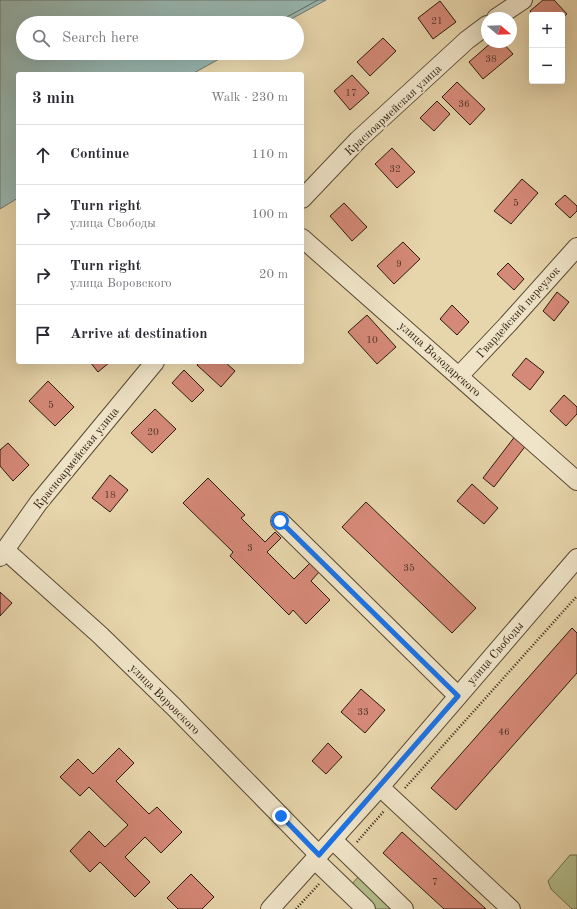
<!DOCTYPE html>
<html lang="en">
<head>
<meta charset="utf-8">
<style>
  :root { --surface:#fff; --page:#f7f7f7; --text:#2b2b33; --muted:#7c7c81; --line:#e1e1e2 }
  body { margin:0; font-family:"Old Standard TT",serif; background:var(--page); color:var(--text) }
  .controls { position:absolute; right:12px; top:12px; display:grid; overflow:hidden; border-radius:4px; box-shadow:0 4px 16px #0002 }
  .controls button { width:36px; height:36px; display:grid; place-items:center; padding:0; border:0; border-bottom:1px solid var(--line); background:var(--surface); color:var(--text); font:20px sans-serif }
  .compass { position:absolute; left:481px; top:12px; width:36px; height:36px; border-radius:50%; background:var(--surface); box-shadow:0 4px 16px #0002; rotate:109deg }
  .stop { position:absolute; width:12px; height:12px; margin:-9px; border:3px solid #1a73e8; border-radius:50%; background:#fff }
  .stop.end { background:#1a73e8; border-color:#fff; box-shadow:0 1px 4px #0008 }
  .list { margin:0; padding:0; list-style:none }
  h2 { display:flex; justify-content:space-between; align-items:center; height:52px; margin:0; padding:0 16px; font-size:17px }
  h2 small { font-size:13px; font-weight:400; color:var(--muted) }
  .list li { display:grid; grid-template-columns:26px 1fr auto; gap:12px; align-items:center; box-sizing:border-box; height:60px; padding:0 16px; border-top:1px solid var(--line) }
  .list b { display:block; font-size:15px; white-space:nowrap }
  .list p { margin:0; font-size:13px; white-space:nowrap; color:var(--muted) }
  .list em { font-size:13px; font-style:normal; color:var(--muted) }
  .icon { flex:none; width:22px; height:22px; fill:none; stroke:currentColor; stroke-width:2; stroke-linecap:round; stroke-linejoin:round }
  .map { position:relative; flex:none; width:577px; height:909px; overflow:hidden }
  .search { position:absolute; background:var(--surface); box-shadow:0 4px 16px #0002; left:16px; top:16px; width:288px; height:44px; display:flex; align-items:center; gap:10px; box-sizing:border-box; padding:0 14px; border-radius:22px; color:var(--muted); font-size:15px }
  .panel { position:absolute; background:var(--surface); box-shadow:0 4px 16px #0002; left:16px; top:72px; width:288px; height:292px; border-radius:4px }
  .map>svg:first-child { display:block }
  .green { fill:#b2be8b; stroke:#6e6c4c }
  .water { fill:#98b7b1; stroke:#6c796f }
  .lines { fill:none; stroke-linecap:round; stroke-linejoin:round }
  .shore { stroke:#62695f; stroke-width:1 }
  .building { fill:#d58978; stroke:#2b1b0d }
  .minor-casing { stroke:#5a4a34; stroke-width:20 }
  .path { stroke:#2b1b0d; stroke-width:2.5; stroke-dasharray:1 2; stroke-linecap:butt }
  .minor { stroke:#efe4c8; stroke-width:18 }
  .route { stroke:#1a73e8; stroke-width:5 }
  .labels { text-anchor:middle; stroke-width:3; stroke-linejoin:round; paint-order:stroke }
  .number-label { font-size:10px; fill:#563628 }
  .street-label { font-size:12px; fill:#2b1b0d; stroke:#efe4c8 }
</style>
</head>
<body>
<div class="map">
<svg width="577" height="909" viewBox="0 0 577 909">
  <rect width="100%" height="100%" fill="#e7d5ab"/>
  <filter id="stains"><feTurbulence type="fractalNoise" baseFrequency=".005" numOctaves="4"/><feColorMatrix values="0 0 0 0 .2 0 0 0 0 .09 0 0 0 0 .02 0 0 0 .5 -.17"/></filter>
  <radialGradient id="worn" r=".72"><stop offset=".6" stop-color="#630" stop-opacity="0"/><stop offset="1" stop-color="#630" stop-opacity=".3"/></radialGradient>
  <g class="green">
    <polygon points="570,855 577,855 577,909 572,909 551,889 548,881"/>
    <polygon points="359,876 393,909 373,909 350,886"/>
  </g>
  <polygon class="water" points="0,0 326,0 284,23 23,23 23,53 230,53 192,74 18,74 18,198 0,209"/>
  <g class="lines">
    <polyline class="shore" points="283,23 285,18 318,0"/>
  </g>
  <g class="building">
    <polygon points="543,0 554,0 567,14 562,18 562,15 534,15 530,11"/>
    <polygon points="440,1 456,22 433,39 418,18"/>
    <polygon points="383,38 396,51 370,76 357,62"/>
    <polygon points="492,42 502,42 513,54 483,79 469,62"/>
    <polygon points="352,75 369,93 350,110 334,91"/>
    <polygon points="457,82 485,109 470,125 442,97"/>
    <polygon points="437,101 450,114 434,131 420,118"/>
    <polygon points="392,148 415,172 397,188 375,164"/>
    <polygon points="522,179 538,193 511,224 494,211"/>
    <polygon points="565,195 577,206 577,211 570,218 555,204"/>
    <polygon points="344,203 367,227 352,241 330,216"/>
    <polygon points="403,242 420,259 394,284 377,266"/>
    <polygon points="508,263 524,279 514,290 497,274"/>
    <polygon points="557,292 569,302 554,321 543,311"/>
    <polygon points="452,305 469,322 457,335 440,319"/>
    <polygon points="367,315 396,347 377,364 348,332"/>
    <polygon points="526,358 544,372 530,390 512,375"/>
    <polygon points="90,362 110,362 98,372"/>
    <polygon points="200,362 225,362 235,371 221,387 197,365"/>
    <polygon points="184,370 204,390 192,402 172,383"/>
    <polygon points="48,381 74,407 55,426 29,401"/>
    <polygon points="564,395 577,407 577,414 566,426 550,411"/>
    <polygon points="155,409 176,429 152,453 131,433"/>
    <polygon points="516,435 527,444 494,487 483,478"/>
    <polygon points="8,443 29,465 13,481 0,466 0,450"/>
    <polygon points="110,475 128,490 110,512 92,498"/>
    <polygon points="208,478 245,515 241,518 265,542 275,532 281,538 267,552 294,579 310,563 319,572 311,581 330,600 306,624 293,610 289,615 230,556 233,552 183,503"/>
    <polygon points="472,484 498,508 484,524 457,501"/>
    <polygon points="366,502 476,608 452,633 342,527"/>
    <polygon points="0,592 12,603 0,616"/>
    <polygon points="572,628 577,633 577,673 456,810 431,788"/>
    <polygon points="361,689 385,710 365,733 341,712"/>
    <polygon points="328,743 342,757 326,774 312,761"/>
    <polygon points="119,748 134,763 116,781 149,814 157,807 182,832 161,853 145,837 125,857 150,882 135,897 100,862 90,872 70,851 89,831 105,847 128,825 89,787 80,796 60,777 78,759 93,774"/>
    <polygon points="402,832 486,909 444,909 383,853"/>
    <polygon points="191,874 214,897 202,909 178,909 167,898"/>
  </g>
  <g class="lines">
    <defs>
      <g id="minor">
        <polyline points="496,18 523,0"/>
        <polyline points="302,199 358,140 467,40 487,25"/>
        <polyline points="302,238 577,481"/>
        <polyline points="459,376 508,324 577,247"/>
        <polyline points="280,521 458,696"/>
        <polyline points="5,550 100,635 174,707 319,855"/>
        <polyline points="0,557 39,502 155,362"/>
        <polyline points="380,787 511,909"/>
        <polyline points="333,840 404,909"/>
        <polyline points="315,860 366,909"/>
        <polyline points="270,909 380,787 577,558"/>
      </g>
    </defs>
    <use href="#minor" class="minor-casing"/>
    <g class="path">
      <polyline points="405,788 577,596"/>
      <polyline points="357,842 384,811"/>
      <polyline points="296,909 319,884"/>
    </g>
    <use href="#minor" class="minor"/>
  </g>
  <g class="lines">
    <polyline class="route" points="280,521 458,696 319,855 281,816"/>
  </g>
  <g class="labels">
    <g class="number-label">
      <text x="437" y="24">21</text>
      <text x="491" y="62">38</text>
      <text x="351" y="96">17</text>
      <text x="464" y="107">36</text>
      <text x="395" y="172">32</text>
      <text x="516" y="206">5</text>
      <text x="399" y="267">9</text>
      <text x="372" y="343">10</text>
      <text x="51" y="408">5</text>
      <text x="153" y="435">20</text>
      <text x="110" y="498">18</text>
      <text x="250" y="551">3</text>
      <text x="409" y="571">35</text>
      <text x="363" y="715">33</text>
      <text x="504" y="735">46</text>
      <text x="435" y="885">7</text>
    </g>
    <g class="street-label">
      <text transform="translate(393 110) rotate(-43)" y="4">Красноармейская улица</text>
      <text transform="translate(518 312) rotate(-48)" y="4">Гвардейский переулок</text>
      <text transform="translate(440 359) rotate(42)" y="4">улица Володарского</text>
      <text transform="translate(76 458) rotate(-51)" y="4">Красноармейская улица</text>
      <text transform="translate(495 653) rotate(-49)" y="4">улица Свободы</text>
      <text transform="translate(165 699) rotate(45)" y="4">улица Воровского</text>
    </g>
  </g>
  <rect width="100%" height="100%" filter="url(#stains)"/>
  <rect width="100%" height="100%" fill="url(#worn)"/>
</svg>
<div class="controls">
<button>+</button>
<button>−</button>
</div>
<svg class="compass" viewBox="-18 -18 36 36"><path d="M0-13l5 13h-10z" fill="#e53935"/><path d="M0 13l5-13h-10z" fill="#7c7c81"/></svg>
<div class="stop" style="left:280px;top:521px"></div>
<div class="stop end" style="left:281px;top:816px"></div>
<div class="search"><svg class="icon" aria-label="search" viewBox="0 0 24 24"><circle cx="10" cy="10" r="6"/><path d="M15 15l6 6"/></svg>Search here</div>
<section class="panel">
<h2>3 min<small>Walk · 230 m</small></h2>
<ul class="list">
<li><svg class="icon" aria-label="ahead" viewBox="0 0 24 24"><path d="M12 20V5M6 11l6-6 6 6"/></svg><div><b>Continue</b></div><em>110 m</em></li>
<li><svg class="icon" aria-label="right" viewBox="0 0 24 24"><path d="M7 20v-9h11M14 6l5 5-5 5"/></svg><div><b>Turn right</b><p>улица Свободы</p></div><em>100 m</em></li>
<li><svg class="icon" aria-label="right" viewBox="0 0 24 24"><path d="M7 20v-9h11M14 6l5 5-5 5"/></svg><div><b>Turn right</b><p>улица Воровского</p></div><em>20 m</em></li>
<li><svg class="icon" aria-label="arrive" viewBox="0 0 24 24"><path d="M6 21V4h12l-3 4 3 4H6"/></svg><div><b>Arrive at destination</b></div></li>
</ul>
</section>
</div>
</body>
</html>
